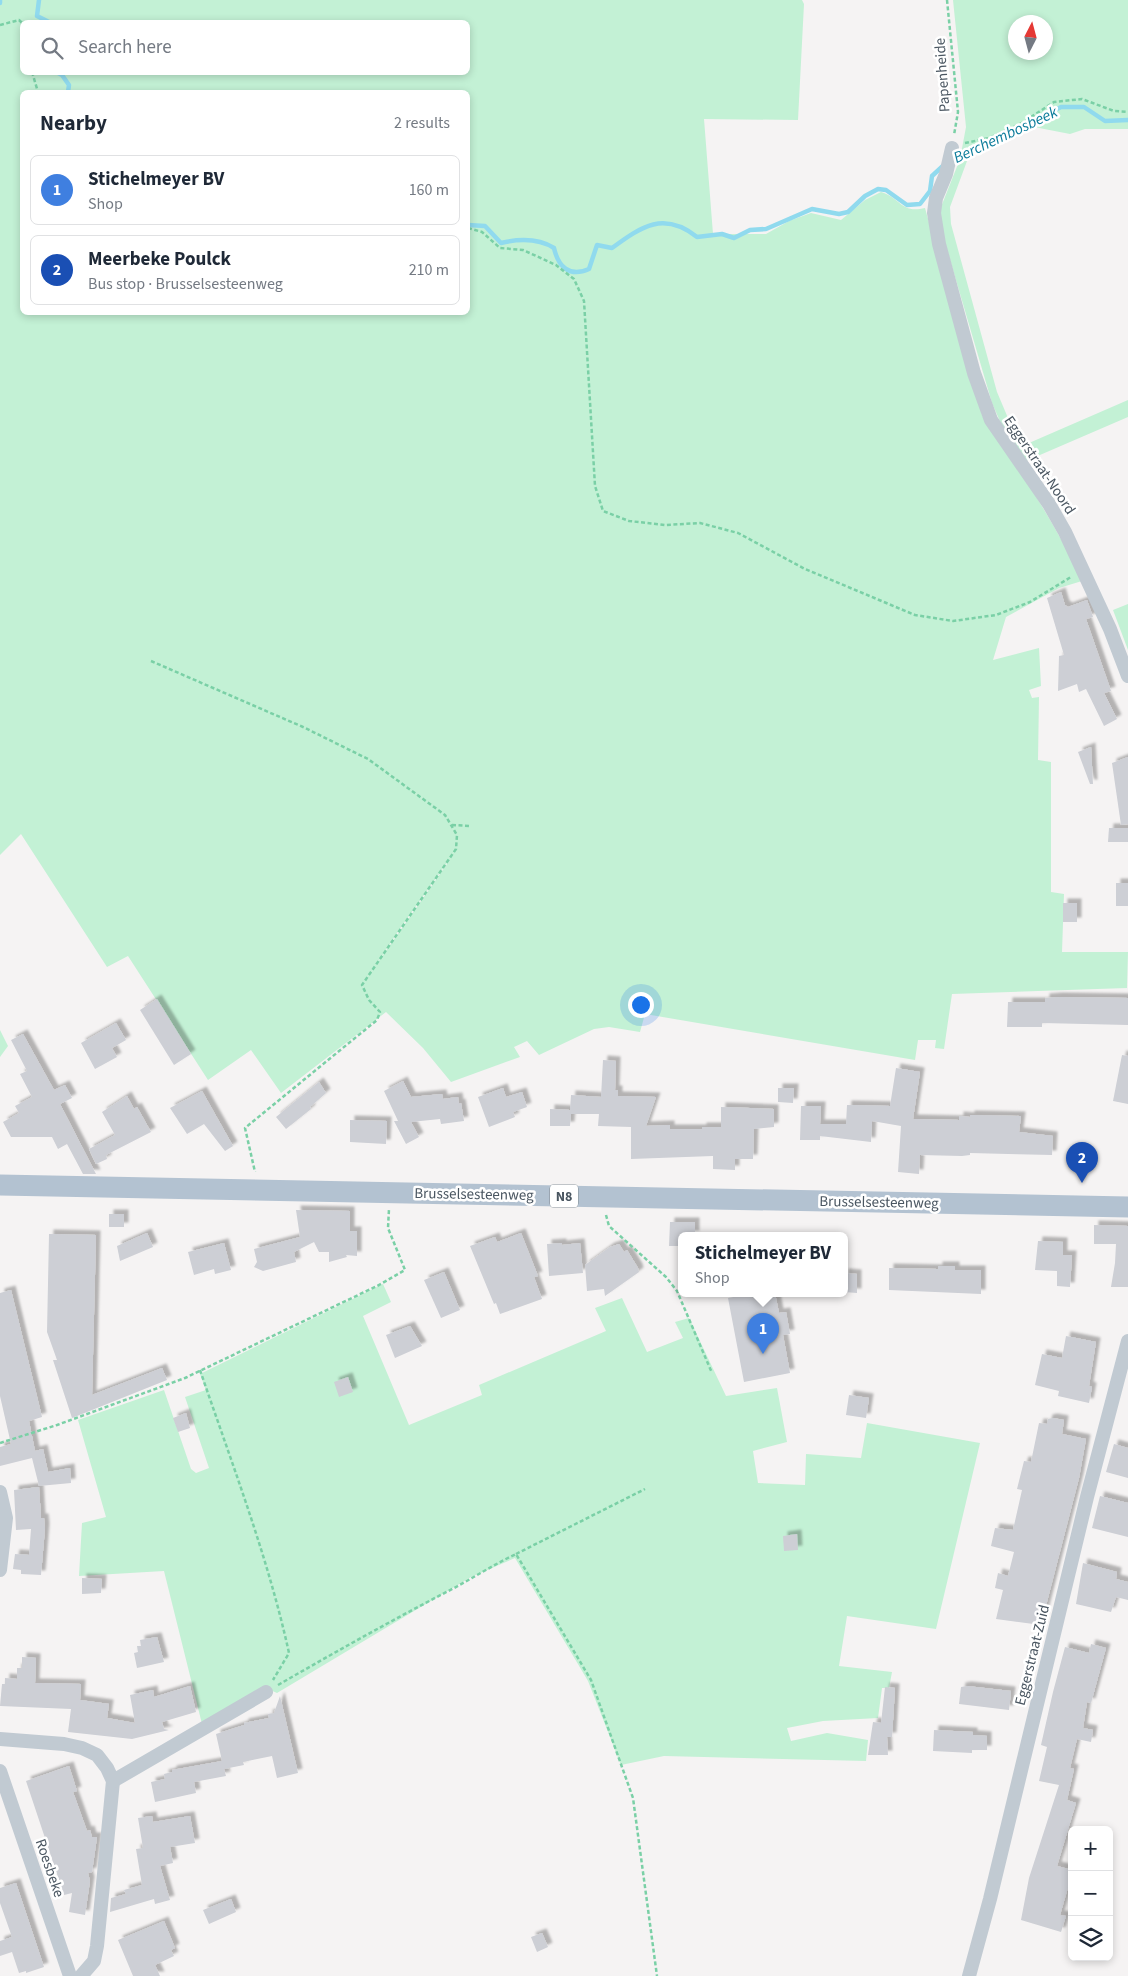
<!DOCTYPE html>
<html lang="en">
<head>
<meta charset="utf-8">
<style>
  :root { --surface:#fff; --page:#f2f2f3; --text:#1f2937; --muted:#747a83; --line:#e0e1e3; --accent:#ea580c }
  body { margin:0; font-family:"Source Sans 3",sans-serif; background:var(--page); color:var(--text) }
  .controls { position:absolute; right:15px; bottom:15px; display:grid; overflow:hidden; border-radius:8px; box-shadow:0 2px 8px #0003 }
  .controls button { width:45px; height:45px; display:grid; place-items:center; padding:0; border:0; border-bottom:1px solid var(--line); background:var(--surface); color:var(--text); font:25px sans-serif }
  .compass { position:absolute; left:1008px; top:15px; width:45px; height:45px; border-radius:50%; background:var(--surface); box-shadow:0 2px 8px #0003; rotate:6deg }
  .you { position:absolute; left:640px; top:1004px; width:18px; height:18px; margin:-12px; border:4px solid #fff; border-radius:50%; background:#1a73e8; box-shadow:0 0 0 8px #1a73e833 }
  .badge { display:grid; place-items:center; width:32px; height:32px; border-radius:50%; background:var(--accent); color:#fff; font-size:16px; font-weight:700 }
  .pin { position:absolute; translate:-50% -41px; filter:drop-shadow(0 1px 2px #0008) }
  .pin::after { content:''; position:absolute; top:26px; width:18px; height:15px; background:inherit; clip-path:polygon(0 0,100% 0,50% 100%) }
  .popup { position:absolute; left:678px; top:1232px; width:170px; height:65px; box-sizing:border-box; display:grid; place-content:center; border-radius:8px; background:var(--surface); filter:drop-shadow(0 1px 4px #0005); font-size:16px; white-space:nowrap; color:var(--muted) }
  .popup b { font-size:19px; color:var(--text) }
  .popup::after { content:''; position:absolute; left:50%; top:100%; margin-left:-10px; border:10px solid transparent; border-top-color:var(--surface) }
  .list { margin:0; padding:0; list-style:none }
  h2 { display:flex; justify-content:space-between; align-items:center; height:65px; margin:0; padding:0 20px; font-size:21px }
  h2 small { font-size:16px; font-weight:400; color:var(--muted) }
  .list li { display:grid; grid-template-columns:32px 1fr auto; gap:15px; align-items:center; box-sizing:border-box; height:70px; margin:0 10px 10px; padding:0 10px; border:1px solid var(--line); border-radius:8px }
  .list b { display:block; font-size:19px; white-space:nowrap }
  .list p { margin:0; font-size:16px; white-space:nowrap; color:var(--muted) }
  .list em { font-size:16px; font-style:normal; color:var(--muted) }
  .icon { flex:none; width:28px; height:28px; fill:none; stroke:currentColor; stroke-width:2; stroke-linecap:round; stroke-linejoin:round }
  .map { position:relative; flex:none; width:1128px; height:1976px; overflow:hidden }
  .search { position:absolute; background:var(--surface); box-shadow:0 2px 8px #0003; left:20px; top:20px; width:450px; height:55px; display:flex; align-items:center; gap:12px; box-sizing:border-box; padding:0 18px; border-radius:8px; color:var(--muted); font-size:19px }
  .panel { position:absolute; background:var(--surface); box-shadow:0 2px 8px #0003; left:20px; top:90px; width:450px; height:225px; border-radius:8px }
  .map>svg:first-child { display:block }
  .green { fill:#c3f1d5; fill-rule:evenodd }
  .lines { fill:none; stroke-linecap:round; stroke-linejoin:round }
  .stream { stroke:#90daee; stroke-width:4.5 }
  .building { fill:#cdcfd5; filter:url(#shadow) }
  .path { stroke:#7ad0a6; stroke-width:2.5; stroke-dasharray:4 2.5; stroke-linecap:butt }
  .minor { stroke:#c1cad2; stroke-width:14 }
  .primary { stroke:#b3c2d1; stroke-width:21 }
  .labels { text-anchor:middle; stroke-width:5; stroke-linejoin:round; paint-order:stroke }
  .shield { fill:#fff; stroke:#808990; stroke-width:1 }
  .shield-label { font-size:14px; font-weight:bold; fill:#4a5661 }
  .street-label { font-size:15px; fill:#4a5661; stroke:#fff }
  .water-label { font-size:16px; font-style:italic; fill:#0c7c9b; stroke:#fff }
</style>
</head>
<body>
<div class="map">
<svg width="1128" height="1976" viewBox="0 0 1128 1976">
  <defs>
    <filter id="shadow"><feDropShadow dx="4.5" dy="-4.5" stdDeviation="1" flood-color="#0004"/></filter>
  </defs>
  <rect width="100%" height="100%" fill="#f5f3f3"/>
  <g class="green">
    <path d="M0,0h802l2,4 -6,116 -94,-1 9,115h53l23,-13 22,-8 30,7 24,-20 16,-8c20,6 20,22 44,16l57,207c12,22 27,40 41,61 22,34 42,68 59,105l-23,7 -53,29 -13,43 46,-12 2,38 -12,4 3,8 7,-1 -1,63 13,2v130l13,2 -2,58h66l-1,36 -175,6 -8,55 -9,-1 1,-8h-18l-3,20 -270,-46 -5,18 -31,-5 -15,2 -55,26 -12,-14 -13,6 6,10 -69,25 -28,-34 -37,-36 -105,81 -30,-43 -43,30 -80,-124 -21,11 -86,-133 -21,21zM22,22h446v50h-446zM22,92h446v220h-446zM447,863v1l-71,101 25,-38z"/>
    <path d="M953,0h175v129h-43l-15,5 -36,-7 -51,23 -14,3 -9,6 7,2 -17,46 1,17 46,168 11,26 21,25 99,-43v17l-102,44 -24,-35 -10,-23 -53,-181v-10l21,-53 6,-32zM1016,22h30v30h-30z"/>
    <polygon points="1128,604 1128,650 1113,610"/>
    <polygon points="0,1030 8,1046 0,1057"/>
    <polygon points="383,1284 391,1302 363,1316 409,1425 482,1395 479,1385 606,1331 595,1308 622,1298 647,1352 683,1338 675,1322 689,1318 726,1396 777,1388 787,1442 753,1451 758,1483 805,1485 806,1454 861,1458 867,1423 980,1443 936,1629 847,1616 839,1666 892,1672 889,1688 882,1688 878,1718 823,1721 787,1728 791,1741 827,1733 868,1740 866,1761 664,1756 621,1765 588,1681 515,1558 471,1577 277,1693 268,1689 202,1724 164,1571 79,1576 82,1523 106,1517 78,1420 164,1390 191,1469 196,1473 209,1468 185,1397 206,1390 200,1374"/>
  </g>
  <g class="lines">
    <g class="stream">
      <polyline points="39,0 37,16 49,22"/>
      <polyline points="0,3 0,0"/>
      <polyline points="56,72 62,75 69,85 68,92"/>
      <polyline points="953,158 964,152 992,143 1061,107 1084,107 1105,121 1128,120"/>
      <path d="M468,225l17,1 16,17c17,-4 37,-5 53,5 4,18 15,30 35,21l8,-24 15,3c30,-22 52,-37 85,-11l25,-3 12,4 16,-8 16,-1 46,-20 27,5 9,-2 17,-16 13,-7 8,1 21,15 13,-1 10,-13 2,-15 13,-12"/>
    </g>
  </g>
  <g class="building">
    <polygon points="1061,592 1065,605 1068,607 1087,600 1093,617 1086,619 1111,691 1104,693 1117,719 1104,726 1086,689 1079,692 1077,684 1058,691 1059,656 1064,655 1047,598"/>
    <polygon points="1091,747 1093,784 1090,784 1078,752"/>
    <polygon points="1128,757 1128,824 1121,825 1112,763"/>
    <polygon points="1109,828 1128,828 1128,842 1108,842"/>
    <rect x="1116" y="883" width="12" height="23"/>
    <rect x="1063" y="903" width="14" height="19"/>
    <polygon points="1058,997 1128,998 1128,1025 1042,1023 1042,1027 1007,1027 1008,1002 1045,1002 1045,998"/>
    <polygon points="157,999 191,1054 174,1065 140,1010"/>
    <polygon points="116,1023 126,1040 112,1048 117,1057 95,1069 81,1043"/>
    <polygon points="23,1034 54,1090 65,1085 72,1098 60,1104 96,1174 83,1174 67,1144 58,1149 52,1137 11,1137 3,1122 19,1113 15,1106 32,1097 20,1074 27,1071 11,1040"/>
    <polygon points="1122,1055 1128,1056 1128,1104 1113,1101"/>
    <polygon points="603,1060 616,1061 615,1090 618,1090 618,1096 656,1097 646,1126 670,1125 670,1129 702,1129 702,1127 721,1127 721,1107 774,1109 774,1127 754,1129 753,1159 735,1159 735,1170 713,1169 713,1156 631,1159 631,1127 598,1126 599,1114 571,1114 570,1126 550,1126 550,1109 570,1110 571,1095 601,1097"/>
    <polygon points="896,1068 920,1072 913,1119 959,1120 959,1116 970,1117 970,1115 1021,1116 1019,1132 1053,1136 1052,1155 970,1153 970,1155 962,1156 920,1155 919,1174 898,1172 901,1126 872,1121 871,1142 820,1136 820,1140 800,1140 801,1106 821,1106 820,1124 846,1124 847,1105 890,1106"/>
    <polygon points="403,1081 411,1097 442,1094 443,1099 458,1097 459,1104 461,1103 464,1121 441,1124 440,1119 411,1122 419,1137 406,1144 394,1121 398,1121 384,1091"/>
    <polygon points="319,1082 326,1093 310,1107 311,1109 286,1129 276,1117"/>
    <polygon points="503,1088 506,1097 522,1092 527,1107 513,1112 515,1117 489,1127 478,1097"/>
    <polygon points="778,1088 794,1088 793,1103 778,1102"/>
    <polygon points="202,1091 233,1146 225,1151 204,1124 187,1134 170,1108"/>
    <polygon points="127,1096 134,1109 137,1107 151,1132 106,1155 107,1159 96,1164 89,1149 115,1135 102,1112"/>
    <polygon points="350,1120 387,1121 386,1144 350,1142"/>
    <polygon points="296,1210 350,1211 350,1231 357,1231 357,1256 346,1255 347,1257 329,1262 329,1252 319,1252 314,1242 294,1252 296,1262 263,1271 254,1267 257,1262 254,1249 300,1237"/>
    <rect x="109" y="1214" width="15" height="13"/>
    <polygon points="670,1222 695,1222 695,1235 682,1235 682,1246 669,1246"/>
    <polygon points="1094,1225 1128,1226 1128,1287 1111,1287 1115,1263 1116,1244 1094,1244"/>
    <polygon points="147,1233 153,1247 120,1261 117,1246"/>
    <polygon points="521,1233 538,1276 534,1277 542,1299 500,1314 496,1303 494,1304 470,1246 495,1237 497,1242"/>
    <polygon points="49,1234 96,1235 92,1395 162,1368 167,1380 72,1418 53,1360 57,1360 47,1332"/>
    <polygon points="1038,1241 1063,1242 1063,1255 1072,1255 1070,1287 1057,1286 1057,1271 1035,1270"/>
    <polygon points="224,1243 231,1270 215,1274 214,1269 194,1275 188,1252"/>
    <polygon points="562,1243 562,1245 580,1243 583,1273 549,1276 547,1244"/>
    <polygon points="619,1244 624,1252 627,1250 638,1268 639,1272 605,1296 604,1289 587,1291 585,1265 610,1247"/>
    <polygon points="938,1266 955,1266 955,1270 981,1270 981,1294 889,1290 889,1268 938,1269"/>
    <polygon points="444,1272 460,1310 441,1318 424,1280"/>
    <polygon points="844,1273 857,1274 857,1293 844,1292"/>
    <polygon points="11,1290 42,1417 29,1421 35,1451 43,1449 48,1472 70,1468 71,1483 39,1486 32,1458 0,1466 0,1447 11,1444 0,1396 0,1293"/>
    <polygon points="757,1293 775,1293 779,1313 786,1312 790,1334 783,1335 790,1373 744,1382 728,1298"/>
    <polygon points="410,1326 422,1346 395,1358 386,1335"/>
    <polygon points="1066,1336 1096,1342 1089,1386 1092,1387 1089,1403 1058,1396 1059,1391 1035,1385 1042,1354 1062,1358"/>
    <polygon points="348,1377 353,1392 339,1397 334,1382"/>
    <polygon points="849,1395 869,1398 866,1418 846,1415"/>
    <polygon points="186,1413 190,1428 178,1432 173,1418"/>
    <polygon points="1053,1418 1064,1420 1062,1434 1086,1439 1079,1478 1041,1625 996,1619 1003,1590 995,1588 998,1573 1008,1576 1014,1552 991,1546 995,1528 1013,1530 1022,1490 1017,1489 1024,1461 1031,1462 1039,1423 1047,1424 1048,1419"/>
    <polygon points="1114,1444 1128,1448 1128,1478 1106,1472"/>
    <polygon points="39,1487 41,1518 44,1518 45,1528 41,1575 21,1574 21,1570 13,1569 15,1554 29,1555 31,1529 16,1530 14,1490"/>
    <polygon points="1100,1496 1128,1503 1128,1537 1092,1528"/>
    <polygon points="797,1534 798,1550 784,1551 783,1536"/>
    <polygon points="1083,1563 1117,1572 1116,1579 1128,1582 1128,1600 1116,1597 1111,1612 1076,1604"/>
    <polygon points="82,1578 102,1579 101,1593 82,1594"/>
    <polygon points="157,1637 164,1662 137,1668 134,1653 138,1652 137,1646 141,1646 140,1640"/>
    <polygon points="1091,1644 1106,1648 1091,1703 1087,1702 1083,1728 1093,1730 1091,1742 1077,1739 1070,1768 1074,1769 1067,1800 1076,1803 1057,1866 1072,1870 1072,1885 1069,1884 1060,1915 1066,1916 1061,1932 1021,1920 1029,1878 1059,1785 1039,1781 1047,1747 1041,1745 1053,1692 1065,1647 1089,1653"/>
    <polygon points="22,1657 36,1658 35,1683 81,1684 80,1700 109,1704 107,1718 135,1723 130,1695 153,1690 154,1697 190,1686 196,1712 162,1722 164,1729 169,1730 132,1739 68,1732 71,1709 0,1706 2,1684 5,1684 5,1678 17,1679 17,1668 22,1668"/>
    <polygon points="967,1686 1011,1691 1009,1710 959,1704 961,1687"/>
    <polygon points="885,1687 895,1688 892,1737 887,1737 888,1755 868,1755 873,1722 881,1723"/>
    <polygon points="280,1696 298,1773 277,1778 272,1756 243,1762 244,1765 224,1769 226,1776 194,1782 196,1793 155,1802 151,1782 165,1779 164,1774 172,1772 172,1770 222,1761 216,1734 244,1725 244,1723 269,1718 268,1714 274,1713"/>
    <polygon points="934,1730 973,1732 973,1735 987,1736 987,1750 972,1750 972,1753 933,1751"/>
    <polygon points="69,1766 77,1791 73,1792 87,1831 90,1830 92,1837 97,1837 92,1872 88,1873 90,1881 85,1915 69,1912 72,1893 64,1895 26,1781"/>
    <polygon points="152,1816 153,1822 190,1816 195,1843 170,1847 173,1863 160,1866 170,1900 155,1904 154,1899 110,1912 111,1898 126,1894 124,1890 142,1885 136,1849 143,1848 138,1818"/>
    <polygon points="16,1883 44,1967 26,1973 26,1971 19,1973 12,1952 0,1956 0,1941 12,1937 0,1903 0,1888"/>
    <polygon points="231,1899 236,1912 209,1924 203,1910"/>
    <polygon points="164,1921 175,1948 171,1950 174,1956 155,1965 160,1976 133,1976 118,1940"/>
    <polygon points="542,1933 548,1947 537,1952 531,1937"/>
  </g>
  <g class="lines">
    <g class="path">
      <polyline points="947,0 958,112 954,135"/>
      <polyline points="0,25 19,20 22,23"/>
      <polyline points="32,72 38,92"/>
      <polyline points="965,143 989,138 1022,123 1054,102 1082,99 1114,111 1128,112"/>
      <polyline points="468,228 482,232 500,248 523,250 556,265 574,279 584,301 595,486 603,511 629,521 665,525 700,523 738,533 805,569 915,615 953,621 996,615 1030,602 1071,577"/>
      <polyline points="151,661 303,727 368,759 445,815 457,835 456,849 362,985 369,1000 380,1012 377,1020 245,1128 255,1172"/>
      <polyline points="452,825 470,826"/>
      <polyline points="606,1215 609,1226 666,1277 677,1291 712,1373"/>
      <path d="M200,1370c32,94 68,187 89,283l-16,27"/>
      <polyline points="0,1443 57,1425 185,1378 379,1285 405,1270 388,1228 389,1209"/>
      <polyline points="516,1554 645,1489"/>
      <path d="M278,1685c59,-34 118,-67 178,-98 20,-11 39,-23 60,-33l75,126 42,118 24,178"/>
    </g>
    <g class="minor">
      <polyline points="952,148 946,174 936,198 934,213 939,244 974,373 991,420 1049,504 1065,532 1110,629 1128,676"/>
      <polyline points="0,1492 6,1518 0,1570"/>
      <polyline points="0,1739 64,1744 82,1748 97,1755 107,1768 113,1781 97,1946 94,1961 81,1976"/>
      <polyline points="0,1771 70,1976"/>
      <polyline points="113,1781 266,1692"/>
      <polyline points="969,1976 990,1899 1087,1497 1128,1341"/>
    </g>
    <polyline class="primary" points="0,1185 1128,1207"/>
  </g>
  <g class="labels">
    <rect class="shield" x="550" y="1184.5" width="28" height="23" rx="4"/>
    <g class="shield-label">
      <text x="564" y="1201">N8</text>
    </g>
    <g class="street-label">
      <text transform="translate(942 75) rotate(-94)" y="5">Papenheide</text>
      <text transform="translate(1040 465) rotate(56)" y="5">Eggerstraat-Noord</text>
      <text transform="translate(474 1194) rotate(1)" y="5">Brusselsesteenweg</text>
      <text transform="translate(879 1202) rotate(1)" y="5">Brusselsesteenweg</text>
      <text transform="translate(1032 1655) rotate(-76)" y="5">Eggerstraat-Zuid</text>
      <text transform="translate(50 1868) rotate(71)" y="5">Roesbeke</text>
    </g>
    <g class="water-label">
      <text transform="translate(1005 134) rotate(-25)" y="6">Berchembosbeek</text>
    </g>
  </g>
</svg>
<div class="controls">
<button>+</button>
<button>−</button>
<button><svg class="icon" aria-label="layers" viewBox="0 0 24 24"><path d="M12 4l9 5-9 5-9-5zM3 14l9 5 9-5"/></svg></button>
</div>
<svg class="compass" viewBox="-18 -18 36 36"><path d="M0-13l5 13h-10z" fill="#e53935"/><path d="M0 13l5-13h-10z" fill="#747a83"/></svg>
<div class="you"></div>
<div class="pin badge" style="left:763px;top:1354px;background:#3f7fe0">1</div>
<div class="popup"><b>Stichelmeyer BV</b>Shop</div>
<div class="pin badge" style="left:1082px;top:1183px;background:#1a4fb4">2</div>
<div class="search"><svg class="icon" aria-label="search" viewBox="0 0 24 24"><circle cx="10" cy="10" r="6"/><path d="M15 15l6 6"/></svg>Search here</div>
<section class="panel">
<h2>Nearby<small>2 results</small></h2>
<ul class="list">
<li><span class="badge" style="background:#3f7fe0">1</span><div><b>Stichelmeyer BV</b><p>Shop</p></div><em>160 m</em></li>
<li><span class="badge" style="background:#1a4fb4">2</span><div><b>Meerbeke Poulck</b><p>Bus stop · Brusselsesteenweg</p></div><em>210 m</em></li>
</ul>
</section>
</div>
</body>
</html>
